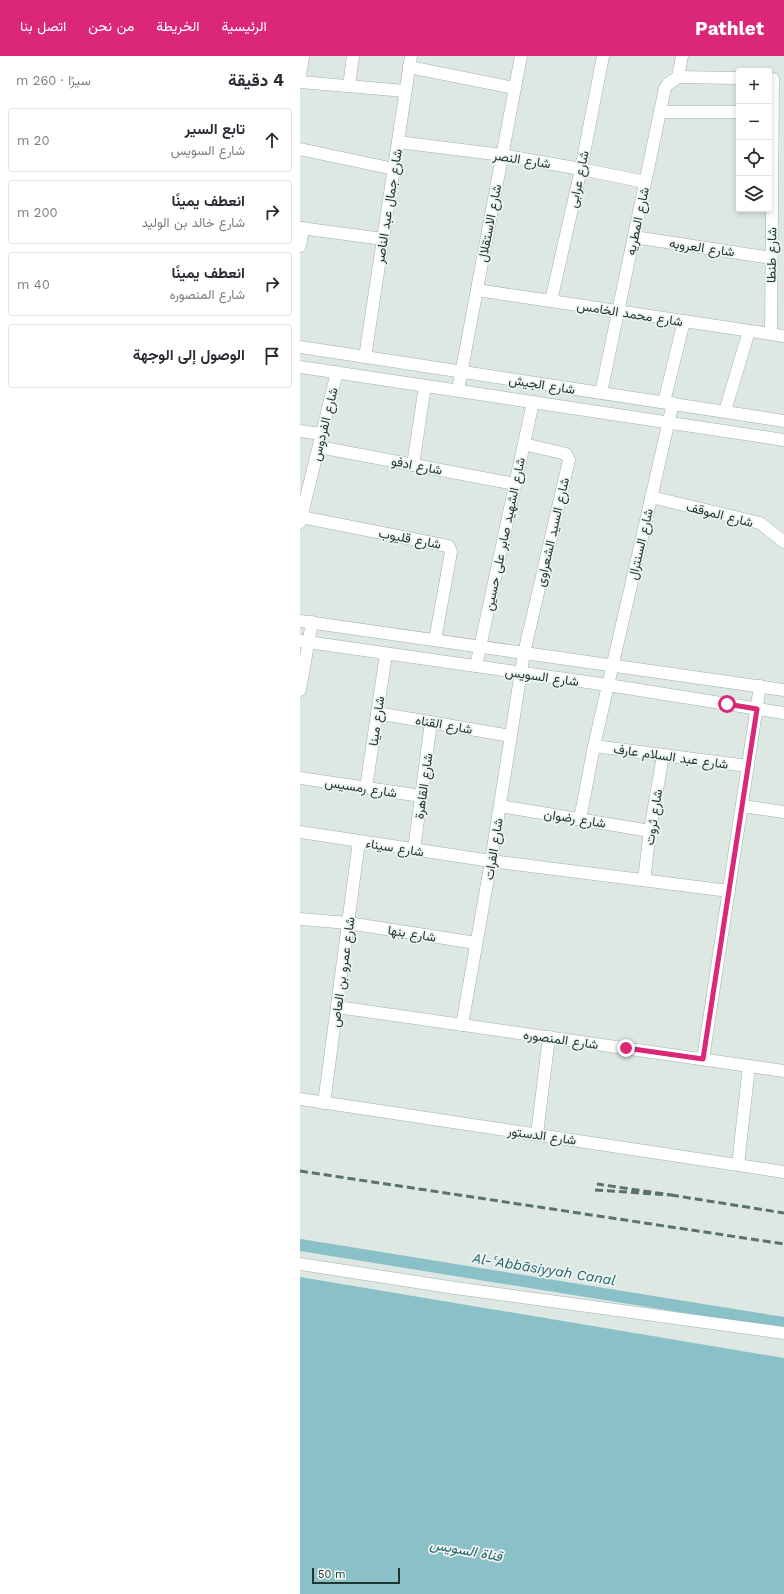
<!DOCTYPE html>
<html lang="ar">
<head>
<meta charset="utf-8">
<style>
  :root { --surface:#fff; --page:#f7f7f7; --text:#2b2b33; --muted:#7c7c81; --line:#e1e1e2; --accent:#db2777 }
  body { margin:0; font-family:"Work Sans",Vazirmatn,sans-serif; background:var(--page); color:var(--text); direction:rtl }
  .controls { position:absolute; right:12px; top:12px; display:grid; overflow:hidden; border-radius:4px; box-shadow:0 2px 6px #0003 }
  .controls button { width:36px; height:36px; display:grid; place-items:center; padding:0; border:0; border-bottom:1px solid var(--line); background:var(--surface); color:var(--text); font:20px sans-serif }
  .scale { position:absolute; left:12px; bottom:10px; width:88px; box-sizing:border-box; padding-left:4px; border:2px solid #213630; border-top:0; font-size:11px; line-height:14px; white-space:nowrap; color:#213630; -webkit-text-stroke:3px #eef5f1; paint-order:stroke }
  .stop { position:absolute; width:12px; height:12px; margin:-9px; border:3px solid #db2777; border-radius:50%; background:#fff }
  .stop.end { background:#db2777; border-color:#fff; box-shadow:0 1px 4px #0008 }
  .list { margin:0; padding:0; list-style:none }
  h2 { display:flex; justify-content:space-between; align-items:center; height:52px; margin:0; padding:0 16px; font-size:17px }
  h2 small { font-size:13px; font-weight:400; color:var(--muted) }
  .list li { display:grid; grid-template-columns:26px 1fr auto; gap:12px; align-items:center; box-sizing:border-box; height:64px; margin:0 8px 8px; padding:0 8px; border:1px solid var(--line); border-radius:4px }
  .list b { display:block; font-size:15px; white-space:nowrap }
  .list p { margin:0; font-size:13px; white-space:nowrap; color:var(--muted) }
  .list em { font-size:13px; font-style:normal; color:var(--muted) }
  .icon { flex:none; width:22px; height:22px; fill:none; stroke:currentColor; stroke-width:2; stroke-linecap:round; stroke-linejoin:round }
  .map { position:relative; flex:none; width:484px; height:1538px; overflow:hidden; direction:ltr }
  header { display:flex; align-items:center; gap:24px; box-sizing:border-box; height:56px; padding:0 20px; background:var(--accent); color:#fff }
  header strong { font-size:19px }
  nav { display:flex; gap:22px; margin-inline-start:auto; font-size:14px }
  main { display:flex }
  aside { flex:1; background:var(--surface) }
  .map>svg:first-child { display:block }
  .water { fill:#8ac1c9 }
  .lines { fill:none; stroke-linecap:round; stroke-linejoin:round }
  .canal { stroke:#8ac1c9; stroke-width:12 }
  .minor-casing { stroke:#a2afaa; stroke-width:13 }
  .minor { stroke:#fff; stroke-width:12 }
  .rail { stroke:#5b726b; stroke-width:3; stroke-dasharray:8 4; stroke-linecap:butt }
  .route { stroke:#db2777; stroke-width:5 }
  .labels { text-anchor:middle; stroke-width:3.5; stroke-linejoin:round; paint-order:stroke }
  .street-label { font-size:13px; fill:#213630; stroke:#eef5f1 }
  .water-label { font-size:14px; font-style:italic; fill:#22616b; stroke:#eef5f1 }
</style>
</head>
<body>
<header>
<strong>Pathlet</strong>
<nav><a>الرئيسية</a><a>الخريطة</a><a>من نحن</a><a>اتصل بنا</a></nav>
</header>
<main>
<div class="map">
<svg width="484" height="1538" viewBox="0 0 484 1538">
  <rect width="100%" height="100%" fill="#dee8e3"/>
  <polygon class="water" points="0,1221 484,1302 484,1538 0,1538"/>
  <g class="lines">
    <polyline class="canal" points="0,1189 484,1267"/>
    <defs>
      <g id="minor">
        <polyline points="109,11 215,32"/>
        <polyline points="0,20 3,0"/>
        <polyline points="378,21 439,22"/>
        <polyline points="0,26 105,35"/>
        <polyline points="49,30 53,0"/>
        <polyline points="360,56 439,56"/>
        <polyline points="98,86 202,99 281,113 345,126"/>
        <polyline points="0,93 94,113"/>
        <polyline points="0,172 83,183"/>
        <polyline points="334,181 471,202"/>
        <polyline points="0,190 3,172"/>
        <polyline points="177,234 484,280"/>
        <polyline points="251,245 281,113 303,0"/>
        <polyline points="471,278 473,23"/>
        <polyline points="0,291 484,365"/>
        <polyline points="65,301 111,0"/>
        <polyline points="0,311 484,384"/>
        <polyline points="158,334 221,0"/>
        <polyline points="301,337 365,32 368,28 378,21 382,0"/>
        <polyline points="364,346 384,265"/>
        <polyline points="425,355 449,275"/>
        <polyline points="0,375 21,378"/>
        <polyline points="19,391 215,428"/>
        <polyline points="113,409 125,330"/>
        <polyline points="351,441 460,467 484,486"/>
        <polyline points="1,461 148,490 151,496 135,584"/>
        <polyline points="0,466 37,316"/>
        <polyline points="0,565 484,634"/>
        <polyline points="0,585 308,629 484,657"/>
        <polyline points="176,610 233,346"/>
        <polyline points="0,634 12,566"/>
        <polyline points="77,657 211,680"/>
        <polyline points="294,690 448,710"/>
        <polyline points="0,722 121,740"/>
        <polyline points="66,732 86,598"/>
        <polyline points="200,750 350,775"/>
        <polyline points="442,750 484,756"/>
        <polyline points="280,763 294,690 373,347"/>
        <polyline points="0,776 191,805 429,835"/>
        <polyline points="114,794 131,666"/>
        <polyline points="344,824 350,775 363,699"/>
        <polyline points="0,863 48,867 176,887"/>
        <polyline points="37,951 484,1015"/>
        <polyline points="162,969 191,805 224,597 269,404 266,398 224,388"/>
        <polyline points="403,1003 460,630"/>
        <polyline points="0,1043 484,1116"/>
        <polyline points="24,1047 59,785"/>
        <polyline points="237,1078 249,981"/>
        <polyline points="438,1109 449,1010"/>
        <polyline points="0,1208 155,1232 484,1277"/>
      </g>
    </defs>
    <use href="#minor" class="minor-casing"/>
    <use href="#minor" class="minor"/>
    <g class="rail">
      <polyline points="0,1115 484,1188"/>
      <polyline points="295,1134 371,1139 297,1128"/>
      <polyline points="371,1139 484,1157"/>
    </g>
  </g>
  <g class="lines">
    <polyline class="route" points="326,992 403,1003 457,653 427,648"/>
  </g>
  <g class="labels">
    <g class="street-label">
      <text transform="translate(222 103) rotate(9)" y="5">شارع النصر</text>
      <text transform="translate(278 123) rotate(-78)" y="5">شارع عرابى</text>
      <text transform="translate(88 150) rotate(-81)" y="5">شارع جمال عبد الناصر</text>
      <text transform="translate(337 165) rotate(-78)" y="5">شارع المطريه</text>
      <text transform="translate(189 167) rotate(-79)" y="5">شارع الاستقلال</text>
      <text transform="translate(402 191) rotate(8)" y="5">شارع العروبه</text>
      <text transform="translate(471 199) rotate(-89)" y="5">شارع طنطا</text>
      <text transform="translate(330 257) rotate(9)" y="5">شارع محمد الخامس</text>
      <text transform="translate(242 328) rotate(9)" y="5">شارع الجيش</text>
      <text transform="translate(24 368) rotate(-76)" y="5">شارع الفردوس</text>
      <text transform="translate(117 409) rotate(11)" y="5">شارع ادفو</text>
      <text transform="translate(420 458) rotate(14)" y="5">شارع الموقف</text>
      <text transform="translate(252 476) rotate(-77)" y="5">شارع السيد الشعراوى</text>
      <text transform="translate(204 478) rotate(-78)" y="5">شارع الشهيد صابر على حسين</text>
      <text transform="translate(110 482) rotate(11)" y="5">شارع قليوب</text>
      <text transform="translate(340 488) rotate(-77)" y="5">شارع السنترال</text>
      <text transform="translate(242 620) rotate(8)" y="5">شارع السويس</text>
      <text transform="translate(76 665) rotate(-82)" y="5">شارع مينا</text>
      <text transform="translate(144 668) rotate(10)" y="5">شارع القناه</text>
      <text transform="translate(371 700) rotate(8)" y="5">شارع عبد السلام عارف</text>
      <text transform="translate(123 730) rotate(-82)" y="5">شارع القاهرة</text>
      <text transform="translate(61 731) rotate(9)" y="5">شارع رمسيس</text>
      <text transform="translate(353 761) rotate(-81)" y="5">شارع ثروت</text>
      <text transform="translate(275 762) rotate(9)" y="5">شارع رضوان</text>
      <text transform="translate(95 791) rotate(9)" y="5">شارع سيناء</text>
      <text transform="translate(193 793) rotate(-81)" y="5">شارع الفرات</text>
      <text transform="translate(112 877) rotate(9)" y="5">شارع بنها</text>
      <text transform="translate(42 916) rotate(-82)" y="5">شارع عمرو بن العاص</text>
      <text transform="translate(261 983) rotate(8)" y="5">شارع المنصوره</text>
      <text transform="translate(242 1079) rotate(8)" y="5">شارع الدستور</text>
    </g>
    <g class="water-label">
      <text transform="translate(244 1213) rotate(9)" y="5">Al-ʿAbbāsiyyah Canal</text>
      <text transform="translate(166 1494) rotate(10)" y="5">قناة السويس</text>
    </g>
  </g>
</svg>
<div class="controls">
<button>+</button>
<button>−</button>
<button><svg class="icon" aria-label="locate" viewBox="0 0 24 24"><circle cx="12" cy="12" r="6"/><path d="M12 2v4M12 18v4M2 12h4M18 12h4"/></svg></button>
<button><svg class="icon" aria-label="layers" viewBox="0 0 24 24"><path d="M12 4l9 5-9 5-9-5zM3 14l9 5 9-5"/></svg></button>
</div>
<div class="scale">50 m</div>
<div class="stop" style="left:427px;top:648px"></div>
<div class="stop end" style="left:326px;top:992px"></div>
</div>
<aside>
<h2>4 دقيقة<small>سيرًا · 260 m</small></h2>
<ul class="list">
<li><svg class="icon" aria-label="ahead" viewBox="0 0 24 24"><path d="M12 20V5M6 11l6-6 6 6"/></svg><div><b>تابع السير</b><p>شارع السويس</p></div><em>20 m</em></li>
<li><svg class="icon" aria-label="right" viewBox="0 0 24 24"><path d="M7 20v-9h11M14 6l5 5-5 5"/></svg><div><b>انعطف يمينًا</b><p>شارع خالد بن الوليد</p></div><em>200 m</em></li>
<li><svg class="icon" aria-label="right" viewBox="0 0 24 24"><path d="M7 20v-9h11M14 6l5 5-5 5"/></svg><div><b>انعطف يمينًا</b><p>شارع المنصوره</p></div><em>40 m</em></li>
<li><svg class="icon" aria-label="arrive" viewBox="0 0 24 24"><path d="M6 21V4h12l-3 4 3 4H6"/></svg><div><b>الوصول إلى الوجهة</b></div></li>
</ul>
</aside>
</main>
</body>
</html>
